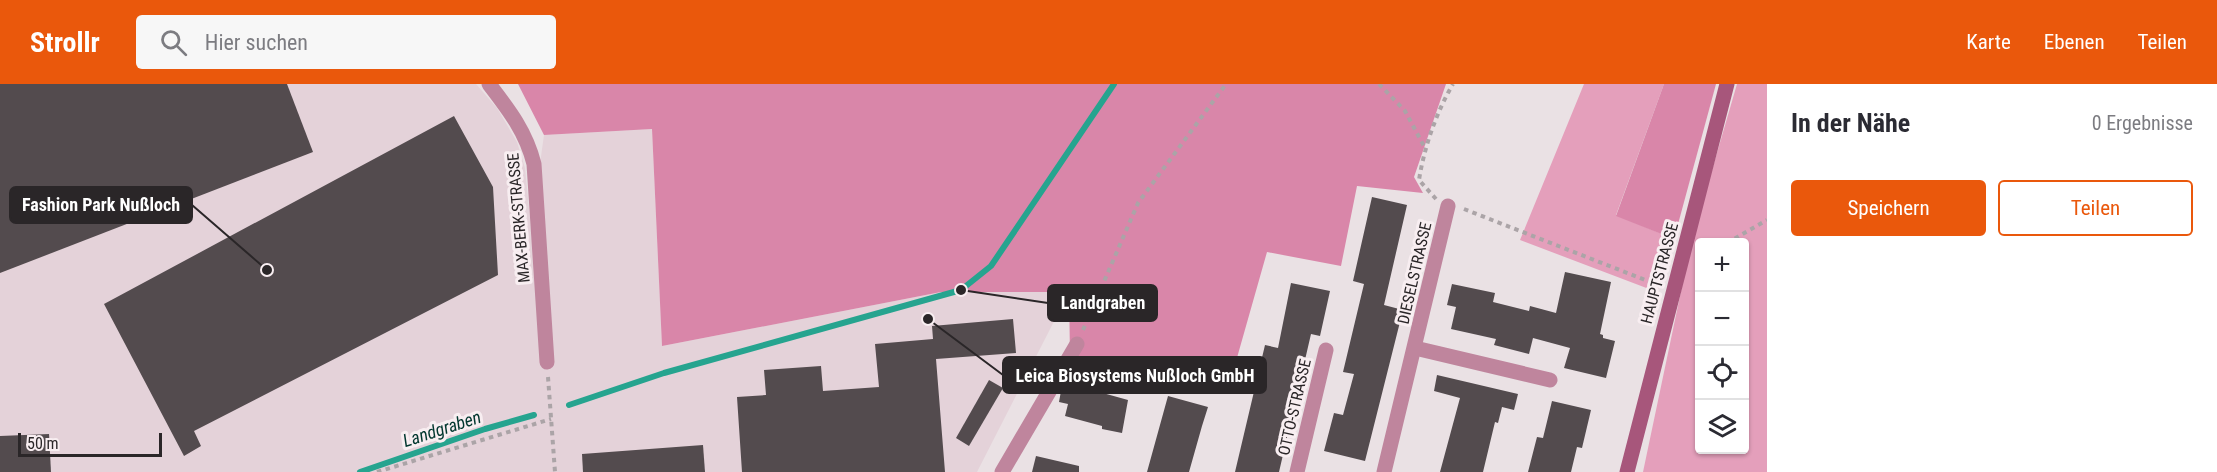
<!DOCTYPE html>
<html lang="de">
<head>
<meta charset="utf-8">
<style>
  :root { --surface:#fff; --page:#f7f7f7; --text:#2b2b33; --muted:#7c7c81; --line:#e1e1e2; --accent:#ea580c }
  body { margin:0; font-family:"Roboto Condensed",sans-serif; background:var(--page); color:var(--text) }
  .controls { position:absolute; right:18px; bottom:18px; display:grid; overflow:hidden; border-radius:6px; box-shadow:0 2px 4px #0004 }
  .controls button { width:54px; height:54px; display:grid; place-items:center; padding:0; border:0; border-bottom:2px solid var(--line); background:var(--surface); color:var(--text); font:30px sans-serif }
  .scale { position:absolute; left:18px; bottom:15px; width:144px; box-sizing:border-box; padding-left:6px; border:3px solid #2a2628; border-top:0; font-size:16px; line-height:21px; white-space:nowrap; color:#2a2628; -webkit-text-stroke:4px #f8eef1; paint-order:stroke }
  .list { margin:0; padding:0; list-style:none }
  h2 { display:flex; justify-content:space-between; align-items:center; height:78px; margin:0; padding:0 24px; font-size:26px }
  h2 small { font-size:20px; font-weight:400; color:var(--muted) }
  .actions { display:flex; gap:12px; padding:18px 24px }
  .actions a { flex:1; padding:14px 0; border:2px solid var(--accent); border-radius:6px; text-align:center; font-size:21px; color:var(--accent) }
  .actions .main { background:var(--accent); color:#fff }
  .icon { flex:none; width:33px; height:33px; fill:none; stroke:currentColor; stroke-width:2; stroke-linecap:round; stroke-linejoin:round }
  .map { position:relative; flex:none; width:1767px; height:388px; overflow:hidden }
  header { display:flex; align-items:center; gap:36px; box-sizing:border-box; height:84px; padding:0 30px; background:var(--accent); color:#fff }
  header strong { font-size:28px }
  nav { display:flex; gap:33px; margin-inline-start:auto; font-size:21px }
  .search { width:420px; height:54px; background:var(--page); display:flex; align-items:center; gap:15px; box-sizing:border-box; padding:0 21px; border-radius:6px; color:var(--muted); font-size:22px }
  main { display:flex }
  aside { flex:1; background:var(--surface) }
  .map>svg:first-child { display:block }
  .built { fill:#e4d2d9 }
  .green { fill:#e49fbb; fill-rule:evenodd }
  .forest { fill:#d986a9 }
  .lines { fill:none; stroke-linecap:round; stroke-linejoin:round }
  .stream { stroke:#26a48f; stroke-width:6 }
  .building { fill:#534b4e }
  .path { stroke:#aba4a7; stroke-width:4; stroke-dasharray:4.5 4.5; stroke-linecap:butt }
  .street { stroke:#bf859d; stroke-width:15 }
  .secondary { stroke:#a7567b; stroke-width:15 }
  .labels { text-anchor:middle; stroke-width:6; stroke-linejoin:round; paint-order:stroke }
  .street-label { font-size:16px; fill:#2a2628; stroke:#f8eef1 }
  .water-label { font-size:18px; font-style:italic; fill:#00362e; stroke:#f8eef1 }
  .leader { fill:none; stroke:#2a2628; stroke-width:2 }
  .callout-dot { fill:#2a2628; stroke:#f8eef1; stroke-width:2 }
  .callout { fill:#2a2628; stroke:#2a2628; stroke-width:2 }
  .callout-label { font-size:18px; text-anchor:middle; font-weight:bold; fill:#fff }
</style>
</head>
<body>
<header>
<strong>Strollr</strong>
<div class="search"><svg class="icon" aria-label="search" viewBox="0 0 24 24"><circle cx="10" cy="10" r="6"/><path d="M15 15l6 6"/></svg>Hier suchen</div>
<nav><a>Karte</a><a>Ebenen</a><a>Teilen</a></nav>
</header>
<main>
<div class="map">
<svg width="1767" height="388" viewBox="0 0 1767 388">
  <rect width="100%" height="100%" fill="#eae1e4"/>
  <polygon class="built" points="0,0 476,0 497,24 517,58 525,84 535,187 536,108 544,51 652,45 662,262 941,208 1069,208 977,388 0,388"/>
  <g class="green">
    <polygon points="1584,0 1664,0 1616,131 1674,155 1657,208 1520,156"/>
    <path d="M1737,0h30v388h-124l49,-233zM1700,159h44v207h-44z"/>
  </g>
  <g class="forest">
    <polygon points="518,0 1446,0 1414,93 1423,109 1357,102 1341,182 1267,168 1229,302 1070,272 1069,208 941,208 662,262 652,45 544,51"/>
    <polygon points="1664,0 1716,0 1674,155 1616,132"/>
  </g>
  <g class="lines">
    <g class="stream">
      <polyline points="569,321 664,289 961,206 991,182 1114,0"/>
      <polyline points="360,388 485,345 534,331"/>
    </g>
  </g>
  <g class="building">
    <polygon points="0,0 287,0 313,68 0,189"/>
    <polygon points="454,32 493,103 498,191 194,347 201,362 184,372 104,220"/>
    <polygon points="1372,113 1407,121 1384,221 1403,226 1365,377 1324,367 1334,329 1343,331 1354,290 1343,288 1364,200 1353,197"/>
    <polygon points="1565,188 1611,198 1600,250 1603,251 1603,254 1615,257 1606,294 1564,284 1570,264 1533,254 1529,270 1494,261 1496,255 1451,245 1456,223 1447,221 1452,200 1495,209 1493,218 1529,227 1530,222 1556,229"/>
    <polygon points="1291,199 1330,207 1320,252 1311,250 1279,388 1235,388 1265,261 1278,264"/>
    <polygon points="1013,235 1016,269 936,275 945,388 742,388 737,313 766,311 764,286 821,282 823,307 879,303 875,260 933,255 932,242"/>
    <polygon points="1437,291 1518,310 1514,326 1502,323 1498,339 1495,338 1483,388 1440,388 1460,314 1434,307"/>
    <polygon points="989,296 1003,304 969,362 956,354"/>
    <polygon points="1067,296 1093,301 1092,306 1128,316 1122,349 1102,345 1102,342 1065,332 1068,320 1059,318 1061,307"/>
    <polygon points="1168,312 1208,323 1202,342 1189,388 1147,388"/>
    <polygon points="1552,317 1591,326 1582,364 1577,363 1571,388 1528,388 1537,353 1543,354"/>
    <polygon points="49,350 51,388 0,388 0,352"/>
    <polygon points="703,361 705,388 583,388 582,370"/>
    <polygon points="1036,372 1079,382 1079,388 1032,388"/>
  </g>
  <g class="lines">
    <g class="path">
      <polyline points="1379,0 1405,27 1425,64"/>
      <path d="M1436,115l-17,-19c5,-32 17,-67 34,-96"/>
      <polyline points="1464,125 1658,201"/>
      <polyline points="1727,159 1767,136"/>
      <polyline points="1083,246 1138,119 1226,0"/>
      <polyline points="548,293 555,388"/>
      <polyline points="377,388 551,335"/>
    </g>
    <g class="street">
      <path d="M489,0c20,26 37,48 45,80l13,198"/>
      <polyline points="1415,264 1550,296"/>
      <polyline points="1002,388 1077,260"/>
      <polyline points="1297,388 1326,266"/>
      <polyline points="1384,388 1448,122"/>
    </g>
    <polyline class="secondary" points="1627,388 1727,0"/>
  </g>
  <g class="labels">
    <g class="street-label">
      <text transform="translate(518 134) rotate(-95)" y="6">MAX-BERK-STRASSE</text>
      <text transform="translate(1414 189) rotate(-77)" y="6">DIESELSTRASSE</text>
      <text transform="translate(1659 189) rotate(-75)" y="6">HAUPTSTRASSE</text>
      <text transform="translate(1294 323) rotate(-77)" y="6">OTTO-STRASSE</text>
    </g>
    <g class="water-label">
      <text transform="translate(442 345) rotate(-18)" y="6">Landgraben</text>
    </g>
  </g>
  <path class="leader" d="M267 186L192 121M961 206L1048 219M928 235L1003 291"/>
  <g class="callout-dot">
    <circle cx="267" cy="186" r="6"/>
    <circle cx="961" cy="206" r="6"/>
    <circle cx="928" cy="235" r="6"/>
  </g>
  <g class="callout">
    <rect x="10" y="103" width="182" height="36" rx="6"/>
    <rect x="1048" y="201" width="109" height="36" rx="6"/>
    <rect x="1003" y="273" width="263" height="36" rx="6"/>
  </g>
  <g class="callout-label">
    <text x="101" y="127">Fashion Park Nußloch</text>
    <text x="1103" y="225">Landgraben</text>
    <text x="1135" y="298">Leica Biosystems Nußloch GmbH</text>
  </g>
</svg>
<div class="controls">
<button>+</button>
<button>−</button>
<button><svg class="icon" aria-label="locate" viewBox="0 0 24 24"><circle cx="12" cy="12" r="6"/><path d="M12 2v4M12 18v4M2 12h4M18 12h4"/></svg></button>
<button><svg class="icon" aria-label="layers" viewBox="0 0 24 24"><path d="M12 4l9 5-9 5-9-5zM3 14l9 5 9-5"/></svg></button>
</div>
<div class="scale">50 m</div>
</div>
<aside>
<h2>In der Nähe<small>0 Ergebnisse</small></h2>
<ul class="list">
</ul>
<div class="actions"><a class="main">Speichern</a><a>Teilen</a></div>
</aside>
</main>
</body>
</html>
